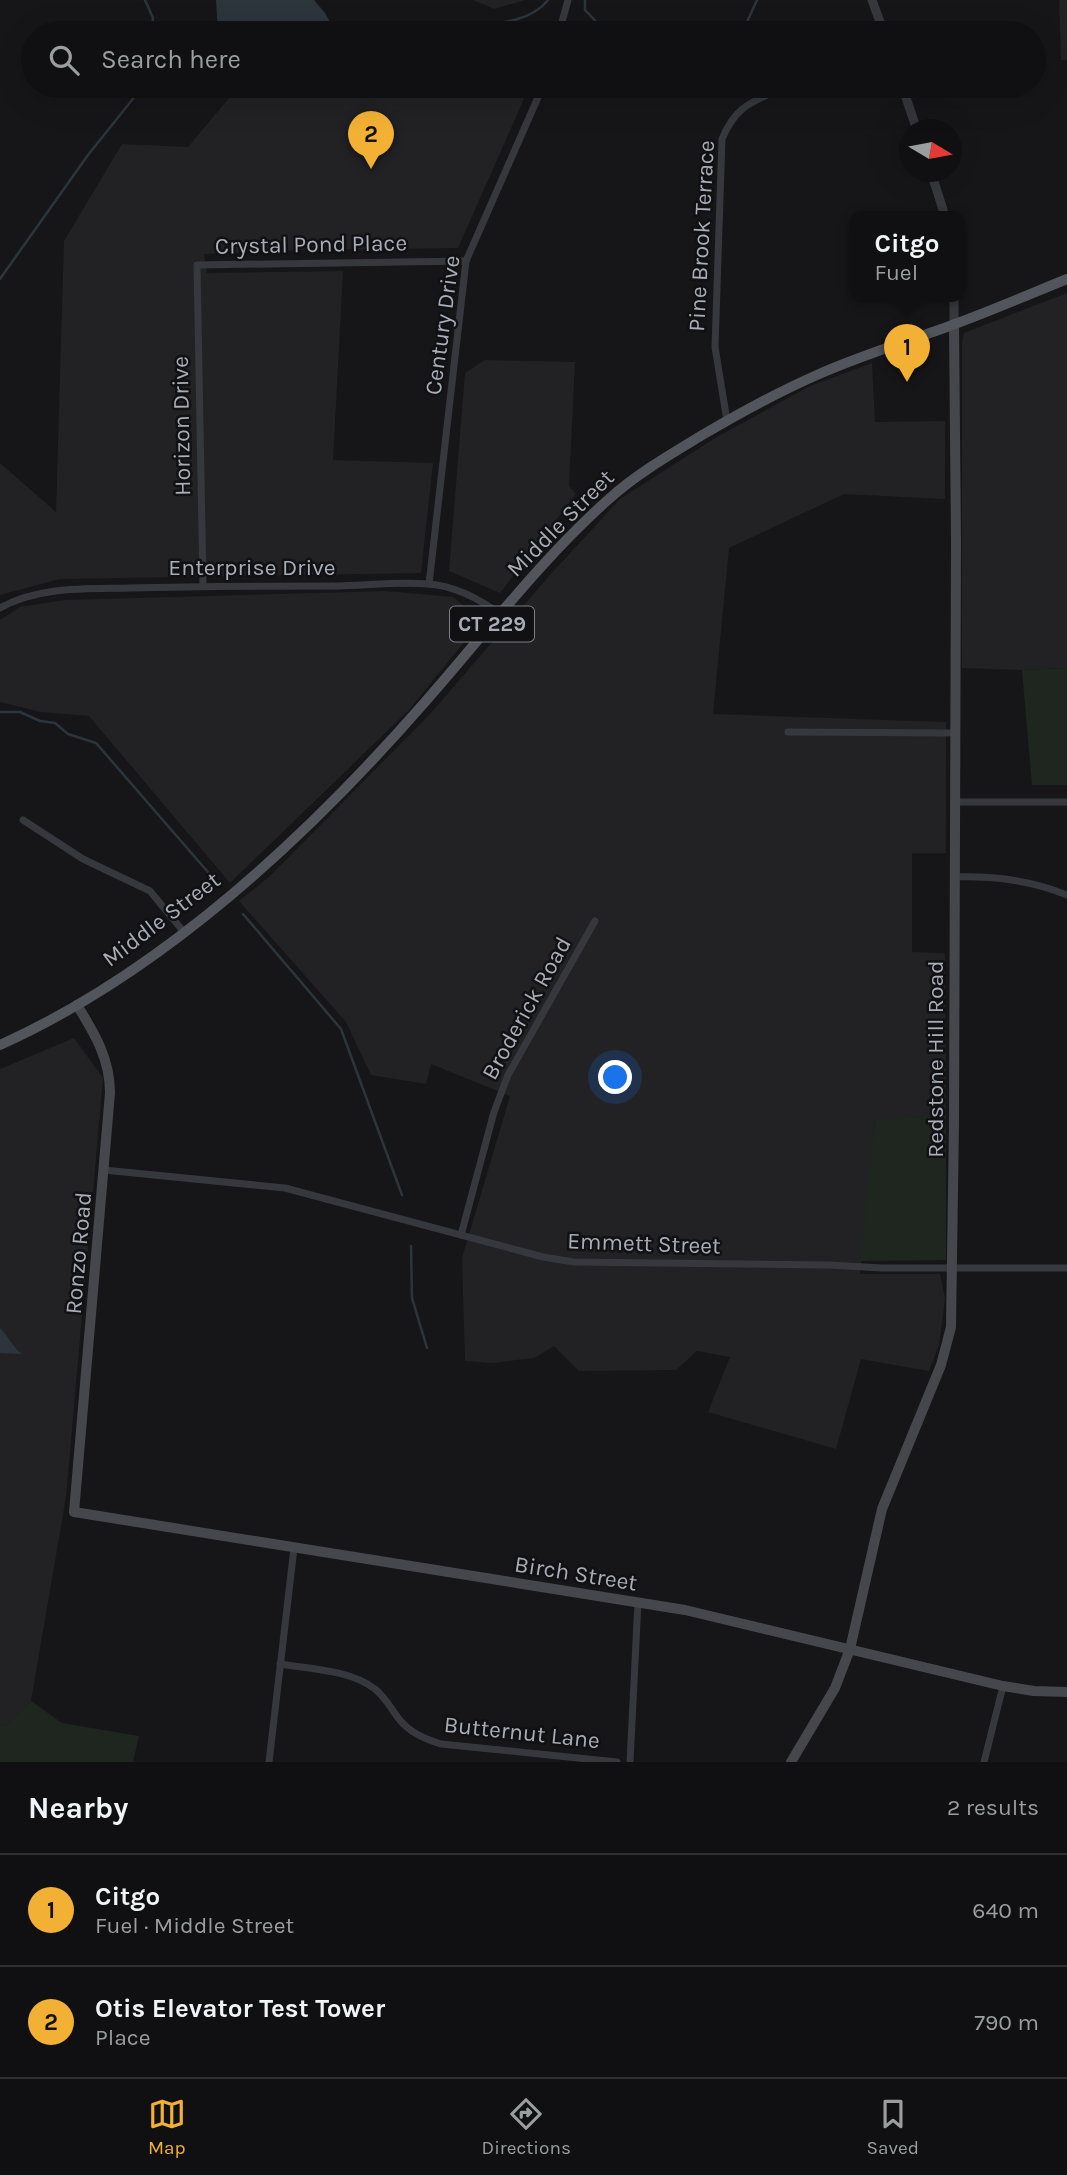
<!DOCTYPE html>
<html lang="en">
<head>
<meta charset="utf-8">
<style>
  :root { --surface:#101012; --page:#19191b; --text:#f1f3f6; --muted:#9c9d9f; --line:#303032; --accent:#f2b134 }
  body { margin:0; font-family:Karla,sans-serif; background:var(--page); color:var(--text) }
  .compass { position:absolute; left:899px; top:119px; width:63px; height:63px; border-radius:50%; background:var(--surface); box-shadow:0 7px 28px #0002; rotate:100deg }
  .you { position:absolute; left:616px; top:1078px; width:24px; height:24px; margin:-18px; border:5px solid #fff; border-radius:50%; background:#1a73e8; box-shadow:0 0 0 10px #1a73e833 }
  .badge { display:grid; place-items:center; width:46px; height:46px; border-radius:50%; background:var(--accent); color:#111; font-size:23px; font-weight:700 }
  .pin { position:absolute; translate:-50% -58px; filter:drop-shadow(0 2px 4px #0008) }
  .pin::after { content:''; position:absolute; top:37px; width:24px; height:21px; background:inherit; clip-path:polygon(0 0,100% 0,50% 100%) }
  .popup { position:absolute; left:849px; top:211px; width:116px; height:91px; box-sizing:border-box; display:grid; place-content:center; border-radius:14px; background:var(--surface); filter:drop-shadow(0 2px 5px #0005); font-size:23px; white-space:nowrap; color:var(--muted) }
  .popup b { font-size:26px; color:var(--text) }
  .popup::after { content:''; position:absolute; left:50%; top:100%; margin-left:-14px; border:14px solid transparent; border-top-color:var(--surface) }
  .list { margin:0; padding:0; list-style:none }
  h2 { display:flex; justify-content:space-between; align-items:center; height:91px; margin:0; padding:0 28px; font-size:30px }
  h2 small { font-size:23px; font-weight:400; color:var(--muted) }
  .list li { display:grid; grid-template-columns:46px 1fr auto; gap:21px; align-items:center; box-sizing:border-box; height:112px; padding:0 28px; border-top:2px solid var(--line) }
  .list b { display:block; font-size:26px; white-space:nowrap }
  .list p { margin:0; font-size:23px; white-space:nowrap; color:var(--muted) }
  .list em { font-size:23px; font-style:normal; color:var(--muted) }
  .icon { flex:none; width:38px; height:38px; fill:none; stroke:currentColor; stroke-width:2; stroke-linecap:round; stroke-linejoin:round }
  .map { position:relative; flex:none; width:1067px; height:1762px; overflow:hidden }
  .search { position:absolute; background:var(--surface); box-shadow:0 7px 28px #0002; left:21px; right:21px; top:21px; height:77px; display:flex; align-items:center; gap:18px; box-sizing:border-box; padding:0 24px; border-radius:38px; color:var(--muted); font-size:26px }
  .sheet { height:315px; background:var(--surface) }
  nav { display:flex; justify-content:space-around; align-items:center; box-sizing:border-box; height:98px; border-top:2px solid var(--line); background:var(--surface); font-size:19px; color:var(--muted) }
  nav a { display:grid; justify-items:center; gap:4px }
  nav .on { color:var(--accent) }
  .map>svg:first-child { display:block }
  .built { fill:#222225 }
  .green { fill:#1e261f }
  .water { fill:#2c353c }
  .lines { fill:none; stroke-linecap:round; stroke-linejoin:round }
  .stream { stroke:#2c353c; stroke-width:2.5 }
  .minor { stroke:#37383d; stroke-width:7 }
  .tertiary { stroke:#37383d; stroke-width:9 }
  .secondary { stroke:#45474d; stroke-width:10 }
  .primary { stroke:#53555c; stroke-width:10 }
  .labels { text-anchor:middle; stroke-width:5; stroke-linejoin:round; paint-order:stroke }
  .shield { fill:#111113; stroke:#7b7e86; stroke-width:2 }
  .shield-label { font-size:21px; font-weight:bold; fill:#a8adb8 }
  .street-label { font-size:23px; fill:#a8adb8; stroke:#111113 }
</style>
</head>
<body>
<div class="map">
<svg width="1067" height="1762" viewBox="0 0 1067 1762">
  <rect width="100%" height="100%" fill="#161618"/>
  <g class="built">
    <polygon points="473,0 525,0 494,9"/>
    <polygon points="1059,0 1067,0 1067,60 1061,60"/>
    <polygon points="239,86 527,86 523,101 458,248 300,250 204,254 207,273 343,271 333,460 433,463 421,573 60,579 0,595 0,463 56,512 64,241 122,144 188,147"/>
    <polygon points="1067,293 1067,668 1022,670 962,668 962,342 964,333"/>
    <polygon points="485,360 575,362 569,486 576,494 500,593 449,571 465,373"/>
    <polygon points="872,363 875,422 945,421 945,499 844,494 729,548 713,714 946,722 946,853 912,853 912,952 945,953 946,1116 875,1120 860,1274 940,1274 945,1299 939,1345 929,1371 861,1359 836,1449 708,1412 730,1357 697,1351 676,1370 579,1371 554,1346 534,1358 492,1363 465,1361 462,1258 510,1096 431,1064 426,1084 371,1075 346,1022 239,901 270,876 431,713 549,576 620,499 715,438 810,386"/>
    <polygon points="385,591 453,597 482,620 409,710 230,883 89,716 41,712 0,702 0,620 20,607 65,600"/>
    <polygon points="74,1038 103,1078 66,1497 31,1701 8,1724 0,1726 0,1069"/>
  </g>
  <g class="green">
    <polygon points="1067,668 1067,785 1032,785 1022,670"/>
    <polygon points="946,1116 946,1260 860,1261 875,1119"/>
    <polygon points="31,1701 62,1723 139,1736 133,1762 0,1762 0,1726 8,1724"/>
  </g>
  <g class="water">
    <polygon points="216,0 314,0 325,13 336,33 218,33"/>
    <path d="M0,1328c9,8 12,19 22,26l-22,-1z"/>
  </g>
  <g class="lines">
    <g class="stream">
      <polyline points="145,0 153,18 151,33"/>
      <polyline points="585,0 585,10 607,33"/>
      <path d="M438,33c32,-11 87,-3 110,-33"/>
      <polyline points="742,33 757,0"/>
      <polyline points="0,279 88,155 136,95 140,86"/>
      <polyline points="0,712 20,712 40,721 55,723 68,734 96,743 214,879"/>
      <polyline points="243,914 341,1029 402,1195"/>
      <polyline points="411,1246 412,1298 427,1348"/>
    </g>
    <g class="minor">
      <polyline points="559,33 568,0"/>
      <path d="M727,421l-12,-74 7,-208c15,-36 32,-37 65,-53"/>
      <polyline points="429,584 466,261 543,86"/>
      <polyline points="203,585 197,265 466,261"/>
      <path d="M0,608c38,-22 87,-19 130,-20 68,-2 135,-2 202,-2 32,0 65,-5 96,-2 27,2 52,15 73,31"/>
      <polyline points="788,732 954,733"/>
      <polyline points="954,802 1067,802"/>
      <polyline points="23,820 83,859 150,891 183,931"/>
      <path d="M954,877c40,-1 76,3 113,18"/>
      <polyline points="104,1170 285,1188 543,1257 574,1262 829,1265 882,1268 1067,1268"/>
      <polyline points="461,1235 494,1112 508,1075 595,921"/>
      <path d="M280,1664c31,5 70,6 95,25 11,9 16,20 24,30 11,14 26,20 42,25l176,18"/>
      <polyline points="269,1762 294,1548"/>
      <polyline points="630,1762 638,1602"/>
      <polyline points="984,1762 1003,1686"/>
    </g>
    <g class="tertiary">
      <polyline points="872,0 884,33"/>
      <polyline points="902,86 917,130"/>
      <polyline points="931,172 945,216"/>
      <polyline points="954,324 954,296"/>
    </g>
    <g class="secondary">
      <path d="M77,1005c18,29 33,54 33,88l-36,419 611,98 318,76 31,5 33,1"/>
      <polyline points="791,1762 835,1688 850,1649 882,1509 941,1365 951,1327 954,1122 956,542 954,324"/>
    </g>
    <path class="primary" d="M0,1045c162,-73 309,-210 425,-343 60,-68 116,-143 185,-204 28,-25 61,-44 94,-64 36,-21 74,-42 113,-59 45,-20 92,-34 138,-51 38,-14 75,-30 112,-45"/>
  </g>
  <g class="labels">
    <rect class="shield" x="450" y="606.5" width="84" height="35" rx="5"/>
    <g class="shield-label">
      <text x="492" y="631">CT 229</text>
    </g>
    <g class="street-label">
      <text transform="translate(701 236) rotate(-87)" y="8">Pine Brook Terrace</text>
      <text transform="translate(311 244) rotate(-1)" y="8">Crystal Pond Place</text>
      <text transform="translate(442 325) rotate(-82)" y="8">Century Drive</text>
      <text transform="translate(181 426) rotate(-91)" y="8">Horizon Drive</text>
      <text transform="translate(560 523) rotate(-45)" y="8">Middle Street</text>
      <text x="252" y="575">Enterprise Drive</text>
      <text transform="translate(161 919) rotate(-37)" y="8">Middle Street</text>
      <text transform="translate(526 1008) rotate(-61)" y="8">Broderick Road</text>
      <text transform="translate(935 1059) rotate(-90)" y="8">Redstone Hill Road</text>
      <text transform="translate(644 1243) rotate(2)" y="8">Emmett Street</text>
      <text transform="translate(78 1253) rotate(-85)" y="8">Ronzo Road</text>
      <text transform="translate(576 1573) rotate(9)" y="8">Birch Street</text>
      <text transform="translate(522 1732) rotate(6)" y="8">Butternut Lane</text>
    </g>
  </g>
</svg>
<svg class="compass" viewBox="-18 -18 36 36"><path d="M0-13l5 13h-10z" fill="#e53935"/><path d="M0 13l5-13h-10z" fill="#9c9d9f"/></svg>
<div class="you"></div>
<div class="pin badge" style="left:907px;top:382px">1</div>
<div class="popup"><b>Citgo</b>Fuel</div>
<div class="pin badge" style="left:371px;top:169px">2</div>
<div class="search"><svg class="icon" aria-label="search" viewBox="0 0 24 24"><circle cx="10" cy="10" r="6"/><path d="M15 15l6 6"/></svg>Search here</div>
</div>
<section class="sheet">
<h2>Nearby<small>2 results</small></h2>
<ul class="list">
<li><span class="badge">1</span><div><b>Citgo</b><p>Fuel · Middle Street</p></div><em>640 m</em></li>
<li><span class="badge">2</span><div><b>Otis Elevator Test Tower</b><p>Place</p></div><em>790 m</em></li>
</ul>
</section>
<nav>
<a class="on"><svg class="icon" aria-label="map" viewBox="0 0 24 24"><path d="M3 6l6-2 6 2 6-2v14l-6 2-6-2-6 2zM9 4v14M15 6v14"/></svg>Map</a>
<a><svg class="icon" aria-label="directions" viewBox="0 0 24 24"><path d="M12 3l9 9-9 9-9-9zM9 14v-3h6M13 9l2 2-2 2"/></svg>Directions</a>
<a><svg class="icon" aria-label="saved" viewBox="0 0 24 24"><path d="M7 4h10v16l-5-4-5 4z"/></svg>Saved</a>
</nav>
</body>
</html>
